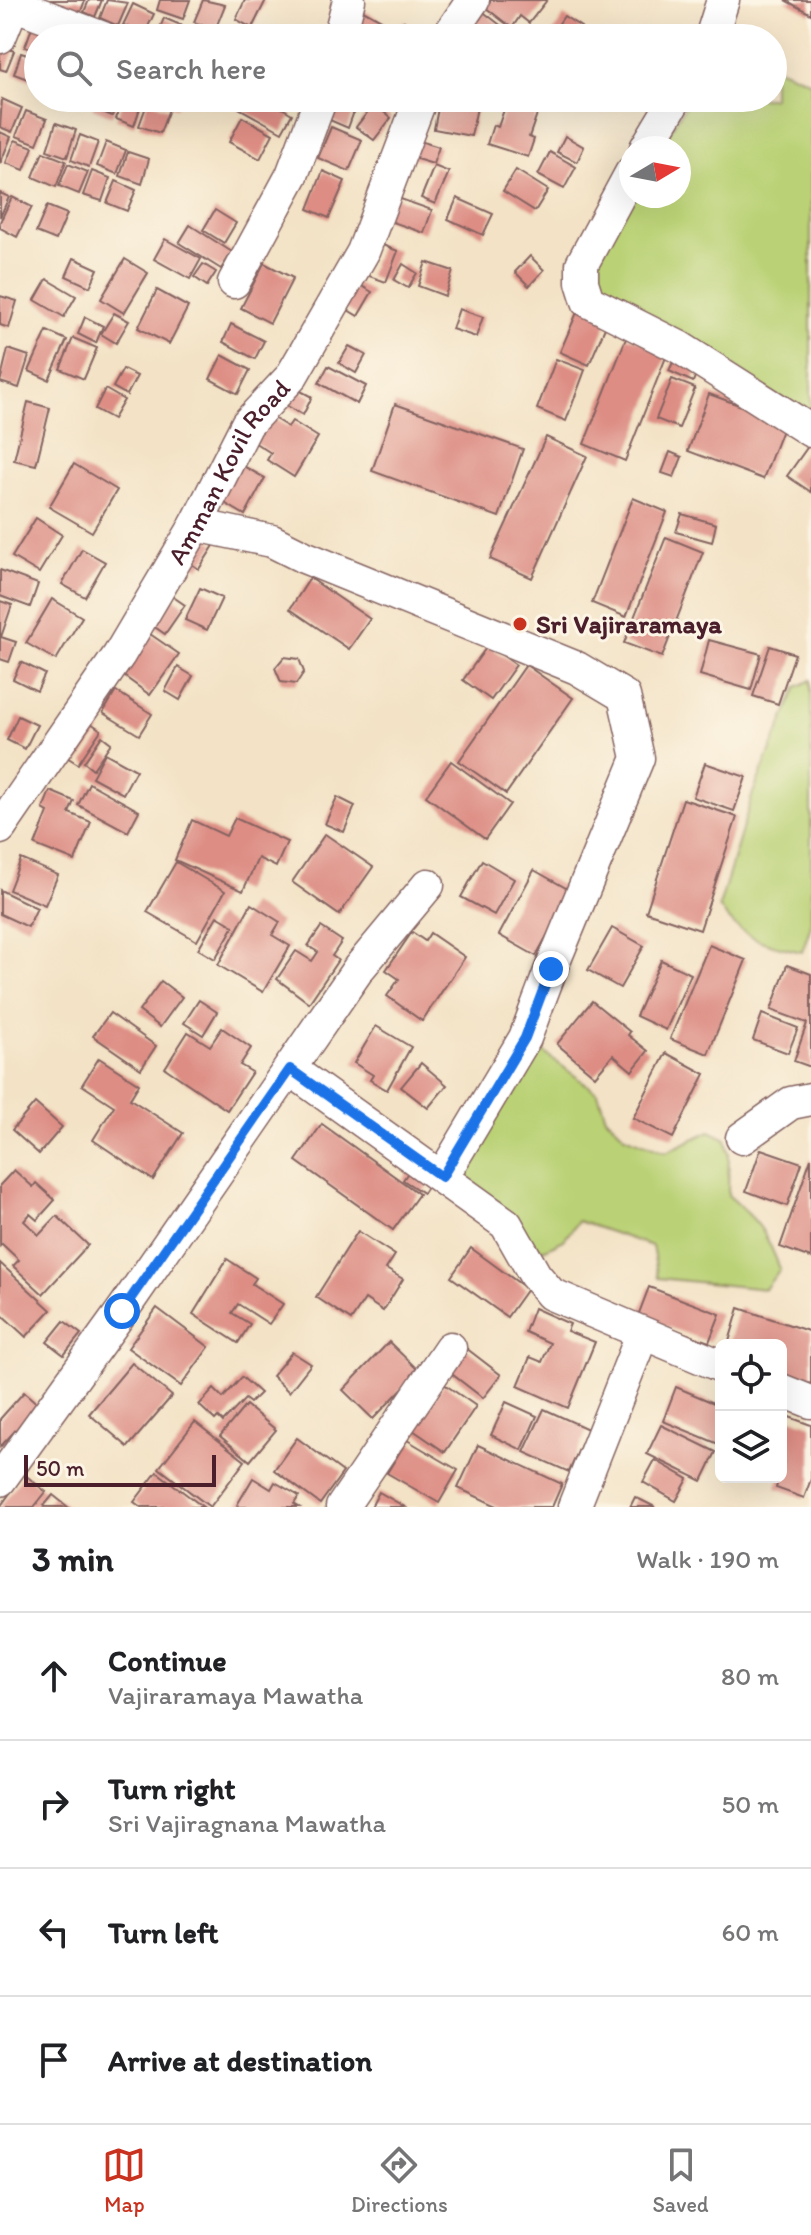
<!DOCTYPE html>
<html lang="en">
<head>
<meta charset="utf-8">
<style>
  :root { --surface:#fff; --page:#f6f6f6; --text:#202124; --muted:#757577; --line:#e0e0e0; --accent:#c8321e }
  body { margin:0; font-family:Itim,sans-serif; background:var(--page); color:var(--text) }
  .controls { position:absolute; right:24px; bottom:24px; display:grid; overflow:hidden; border-radius:12px; box-shadow:0 8px 32px #0002 }
  .controls button { width:72px; height:72px; display:grid; place-items:center; padding:0; border:0; border-bottom:2px solid var(--line); background:var(--surface); color:var(--text); font:40px sans-serif }
  .compass { position:absolute; left:619px; top:136px; width:72px; height:72px; border-radius:50%; background:var(--surface); box-shadow:0 8px 32px #0002; rotate:80deg }
  .scale { position:absolute; left:24px; bottom:20px; width:192px; box-sizing:border-box; padding-left:8px; border:4px solid #4a1f2b; border-top:0; font-size:22px; line-height:28px; white-space:nowrap; color:#4a1f2b; -webkit-text-stroke:6px #fcf5e5; paint-order:stroke }
  .stop { position:absolute; width:24px; height:24px; margin:-18px; border:6px solid #1a73e8; border-radius:50%; background:#fff }
  .stop.end { background:#1a73e8; border-color:#fff; box-shadow:0 2px 8px #0008 }
  .list { margin:0; padding:0; list-style:none }
  h2 { display:flex; justify-content:space-between; align-items:center; height:104px; margin:0; padding:0 32px; font-size:34px }
  h2 small { font-size:26px; font-weight:400; color:var(--muted) }
  .list li { display:grid; grid-template-columns:52px 1fr auto; gap:24px; align-items:center; box-sizing:border-box; height:128px; padding:0 32px; border-top:2px solid var(--line) }
  .list b { display:block; font-size:30px; white-space:nowrap }
  .list p { margin:0; font-size:26px; white-space:nowrap; color:var(--muted) }
  .list em { font-size:26px; font-style:normal; color:var(--muted) }
  .icon { flex:none; width:44px; height:44px; fill:none; stroke:currentColor; stroke-width:2; stroke-linecap:round; stroke-linejoin:round }
  .map { position:relative; flex:none; width:811px; height:1507px; overflow:hidden }
  .search { position:absolute; background:var(--surface); box-shadow:0 8px 32px #0002; left:24px; right:24px; top:24px; height:88px; display:flex; align-items:center; gap:20px; box-sizing:border-box; padding:0 28px; border-radius:44px; color:var(--muted); font-size:30px }
  .sheet { height:616px; background:var(--surface) }
  nav { display:flex; justify-content:space-around; align-items:center; box-sizing:border-box; height:112px; border-top:2px solid var(--line); background:var(--surface); font-size:22px; color:var(--muted) }
  nav a { display:grid; justify-items:center; gap:4px }
  nav .on { color:var(--accent) }
  .map>svg:first-child { display:block }
  .green { fill:#bad175; stroke:#827850; stroke-width:2 }
  .building { fill:#dd8d84 }
  .lines { fill:none; stroke-linecap:round; stroke-linejoin:round }
  .minor-casing { stroke:#856361; stroke-width:35 }
  .minor { stroke:#fff; stroke-width:32 }
  .route { stroke:#1a73e8; stroke-width:10 }
  .poi-dot { fill:#c8321e; stroke:#fcf5e5; stroke-width:3 }
  .labels { text-anchor:middle; stroke-width:6; stroke-linejoin:round; paint-order:stroke }
  .street-label { font-size:26px; fill:#4a1f2b; stroke:#fcf5e5 }
  .poi-label { font-size:26px; font-weight:bold; fill:#4a1f2b; stroke:#fcf5e5; text-anchor:start }
</style>
</head>
<body>
<div class="map">
<svg width="811" height="1507" viewBox="0 0 811 1507">
  <rect width="100%" height="100%" fill="#fcf5e5"/>
  <filter id="ink" filterUnits="userSpaceOnUse"><feTurbulence type="fractalNoise" baseFrequency=".0125" numOctaves="2"/><feDisplacementMap in="SourceGraphic" scale="16" xChannelSelector="R" yChannelSelector="G"/><feConvolveMatrix kernelMatrix="1 2 1 2 8 2 1 2 1" color-interpolation-filters="sRGB"/></filter>
  <filter id="wash" filterUnits="userSpaceOnUse"><feTurbulence type="fractalNoise" baseFrequency=".006" numOctaves="4" result="noise"/><feDisplacementMap in="SourceGraphic" scale="32" xChannelSelector="R" yChannelSelector="G"/><feGaussianBlur stdDeviation="1.8" result="paint"/><feColorMatrix in="noise" values="0 0 0 0 0 0 0 0 0 0 0 0 0 0 0 0 0 1.4 0 .05"/><feComposite in="paint" operator="in"/></filter>
  <g filter="url(#wash)">
    <rect width="100%" height="100%" fill="#f3e2c5"/>
    <g class="green">
      <polygon points="773,66 811,82 811,423 593,297 597,255 632,196 679,196 679,148 660,148 690,98 773,98"/>
      <path d="M811,680v245l-9,27c-37,-8 -61,-13 -83,-45l34,-114 44,-106z"/>
      <path d="M525,1038l73,55 8,24 19,19 41,16 44,-21 16,8 3,15 -1,41c32,28 37,35 52,74l-15,20 -107,-11 -6,-32 -74,-25 -14,19 -21,10 -101,-73z"/>
    </g>
    <g id="blocks">
      <g class="building">
        <polygon points="47,0 85,0 80,14"/>
        <polygon points="89,0 102,0 95,17 84,12"/>
        <polygon points="107,0 128,3 118,26 100,18"/>
        <polygon points="160,0 190,0 183,19 157,10"/>
        <polygon points="203,0 225,5 215,30 194,22"/>
        <polygon points="245,0 266,0 252,28 236,19"/>
        <polygon points="491,0 547,0 529,23 520,16 512,28 485,7"/>
        <polygon points="785,0 811,0 811,14"/>
        <polygon points="133,4 154,14 144,35 123,25"/>
        <polygon points="477,7 512,34 508,38 454,38"/>
        <polygon points="363,10 383,21 374,38 360,38 350,32"/>
        <polygon points="564,16 581,27 574,38 549,38"/>
        <polygon points="164,18 183,26 178,38 156,38"/>
        <polygon points="35,19 58,27 54,38 38,38 38,52 25,47"/>
        <polygon points="404,21 420,33 416,38 391,38"/>
        <polygon points="188,29 210,38 184,38"/>
        <polygon points="0,45 14,51 6,71 0,69"/>
        <polygon points="21,53 38,58 38,83 14,74"/>
        <polygon points="96,98 119,98 112,116 92,108"/>
        <polygon points="124,98 143,99 134,126 116,119"/>
        <polygon points="152,98 180,98 176,108"/>
        <polygon points="244,98 265,98 292,114 282,132 239,108"/>
        <polygon points="336,98 356,106 348,128 325,118"/>
        <polygon points="440,98 479,98 471,136 434,129"/>
        <polygon points="2,99 22,108 12,132 0,127"/>
        <polygon points="148,101 169,109 160,133 139,126"/>
        <polygon points="374,104 391,118 374,140 356,127"/>
        <polygon points="506,104 537,114 529,137 534,139 528,157 487,144 493,125 498,127"/>
        <polygon points="26,111 47,119 37,144 16,136"/>
        <polygon points="242,117 273,134 260,159 229,142"/>
        <polygon points="56,123 76,130 67,157 47,150"/>
        <polygon points="331,127 362,140 349,171 318,158"/>
        <polygon points="0,132 11,137 0,164"/>
        <polygon points="80,135 98,142 89,167 71,160"/>
        <polygon points="565,136 584,147 577,162 557,152"/>
        <polygon points="15,140 33,147 24,170 6,163"/>
        <polygon points="416,140 439,147 433,164 410,157"/>
        <polygon points="106,142 126,150 117,174 97,166"/>
        <polygon points="43,152 66,161 56,187 33,177"/>
        <polygon points="128,152 149,159 142,184 120,176"/>
        <polygon points="550,152 576,167 564,189 538,175"/>
        <polygon points="68,164 88,172 79,194 59,186"/>
        <polygon points="434,166 449,172 435,204 421,198"/>
        <polygon points="516,170 548,190 535,211 503,191"/>
        <polygon points="92,171 110,178 102,201 83,195"/>
        <polygon points="323,171 345,181 329,218 308,209"/>
        <polygon points="116,181 136,190 127,211 107,203"/>
        <polygon points="0,193 9,197 0,217"/>
        <polygon points="392,196 432,210 424,233 384,219"/>
        <polygon points="12,197 32,207 17,237 0,228 0,222"/>
        <polygon points="457,198 493,214 483,235 448,219"/>
        <polygon points="47,206 67,214 56,240 36,232"/>
        <polygon points="215,210 236,223 224,243 203,230"/>
        <polygon points="190,225 232,252 221,269 179,243"/>
        <polygon points="165,239 201,259 190,279 154,259"/>
        <polygon points="380,244 398,251 386,282 369,276"/>
        <polygon points="530,256 544,270 529,286 515,272"/>
        <polygon points="74,258 98,269 90,287 66,276"/>
        <polygon points="125,259 148,273 124,313 101,299"/>
        <polygon points="426,262 453,271 445,296 418,286"/>
        <polygon points="264,263 293,278 270,323 241,308"/>
        <polygon points="203,264 216,272 207,286 194,277"/>
        <polygon points="403,264 417,273 408,288 394,280"/>
        <polygon points="47,279 76,296 64,317 35,300"/>
        <polygon points="357,283 372,292 358,316 343,307"/>
        <polygon points="157,290 188,307 169,344 138,328"/>
        <polygon points="0,296 17,301 9,328 0,325"/>
        <polygon points="581,303 610,316 589,365 560,352"/>
        <polygon points="459,309 483,317 476,337 452,329"/>
        <polygon points="114,313 129,321 116,343 101,334"/>
        <polygon points="85,317 103,326 96,343 78,334"/>
        <polygon points="231,324 264,341 255,359 223,342"/>
        <polygon points="47,331 67,340 49,380 29,371"/>
        <polygon points="627,336 668,352 625,461 584,444"/>
        <polygon points="73,338 97,348 84,379 60,369"/>
        <polygon points="349,346 366,355 356,373 339,363"/>
        <polygon points="8,349 29,356 19,388 0,382"/>
        <polygon points="677,353 700,363 693,382 669,371"/>
        <polygon points="222,355 250,370 238,394 210,379"/>
        <polygon points="556,359 585,370 566,421 537,409"/>
        <polygon points="328,366 366,386 357,404 319,383"/>
        <polygon points="123,369 137,376 127,395 113,387"/>
        <polygon points="672,379 695,388 679,428 656,419"/>
        <polygon points="293,387 312,397 303,415 284,404"/>
        <polygon points="105,389 124,400 113,419 95,409"/>
        <polygon points="709,394 785,422 763,479 688,451"/>
        <polygon points="28,402 50,408 36,465 14,460"/>
        <polygon points="395,404 523,449 499,517 372,471"/>
        <polygon points="265,413 288,427 292,421 318,437 294,477 267,460 271,453 249,439"/>
        <polygon points="546,437 587,456 532,578 490,559"/>
        <polygon points="809,445 811,446 811,492 787,476"/>
        <polygon points="670,452 682,457 674,477 662,473"/>
        <polygon points="236,462 265,478 245,515 216,498"/>
        <polygon points="74,464 117,490 92,532 49,507"/>
        <polygon points="633,498 667,512 626,617 592,603"/>
        <polygon points="682,514 716,524 712,542 676,532"/>
        <polygon points="36,518 62,535 39,573 12,557"/>
        <polygon points="200,533 215,544 199,569 184,559"/>
        <polygon points="666,537 703,552 662,657 624,643"/>
        <polygon points="82,549 105,562 85,597 62,584"/>
        <polygon points="0,570 38,584 30,607 0,596"/>
        <polygon points="310,578 370,619 349,649 290,609"/>
        <polygon points="200,588 222,598 207,630 185,620"/>
        <polygon points="166,592 185,605 165,634 146,621"/>
        <polygon points="52,599 82,617 56,660 26,643"/>
        <polygon points="0,601 12,605 1,637 16,642 9,662 0,659"/>
        <polygon points="150,634 179,654 150,695 121,674"/>
        <polygon points="709,640 761,654 751,690 700,675"/>
        <polygon points="488,645 516,665 491,700 463,680"/>
        <polygon points="770,646 795,654 778,704 753,696"/>
        <polygon points="284,657 299,659 304,672 296,684 281,682 275,668"/>
        <polygon points="21,662 45,674 37,691 13,679"/>
        <polygon points="526,665 573,698 506,794 459,761"/>
        <polygon points="178,667 193,676 180,700 165,691"/>
        <polygon points="116,691 152,714 139,735 103,713"/>
        <polygon points="18,716 37,725 25,749 7,740"/>
        <polygon points="85,719 101,730 78,764 62,754"/>
        <polygon points="102,736 111,743 93,769 84,762"/>
        <polygon points="105,753 136,770 123,794 92,777"/>
        <polygon points="451,761 510,804 485,839 426,796"/>
        <polygon points="705,763 746,777 734,811 693,797"/>
        <polygon points="89,783 139,811 128,832 78,805"/>
        <polygon points="50,791 74,801 69,813 91,822 75,861 35,845 48,812 43,809"/>
        <polygon points="337,797 355,806 344,832 325,824"/>
        <polygon points="683,799 737,817 700,930 646,912"/>
        <polygon points="235,818 287,842 276,867 258,858 243,891 175,860 192,820 226,836"/>
        <polygon points="325,834 373,867 339,915 292,882"/>
        <polygon points="21,859 58,875 45,905 9,890"/>
        <polygon points="482,860 514,879 494,915 461,897"/>
        <polygon points="176,862 225,891 197,941 147,912"/>
        <polygon points="534,870 571,891 536,956 499,935"/>
        <polygon points="0,890 37,908 28,927 0,914"/>
        <polygon points="251,904 280,922 272,935 290,946 263,992 218,965"/>
        <polygon points="217,916 234,926 215,959 198,949"/>
        <polygon points="321,927 342,941 332,956 338,960 309,1003 277,979 296,951 312,961 318,952 308,946"/>
        <polygon points="612,928 644,946 620,988 588,970"/>
        <polygon points="412,932 425,941 430,933 465,957 422,1021 387,996 399,979 386,970"/>
        <polygon points="709,945 746,960 708,1054 670,1039"/>
        <polygon points="661,960 691,974 666,1030 636,1016"/>
        <polygon points="787,965 811,974 811,1067 794,1061 807,1023 771,1010"/>
        <polygon points="161,981 182,997 160,1027 139,1011"/>
        <polygon points="199,1000 217,1012 203,1035 184,1023"/>
        <polygon points="592,1001 630,1032 628,1035 648,1051 632,1071 613,1055 595,1076 557,1044"/>
        <polygon points="110,1013 156,1046 141,1069 93,1036"/>
        <polygon points="762,1014 798,1028 788,1053 753,1040"/>
        <polygon points="376,1026 411,1047 387,1090 370,1080 373,1075 354,1063"/>
        <polygon points="222,1028 251,1048 240,1065 252,1072 227,1110 165,1068 188,1032 210,1046"/>
        <polygon points="666,1053 705,1074 673,1138 633,1118"/>
        <polygon points="99,1058 139,1084 130,1099 183,1133 153,1180 93,1140 114,1106 82,1085"/>
        <polygon points="421,1063 447,1085 428,1108 401,1087"/>
        <polygon points="35,1103 62,1127 39,1154 12,1130"/>
        <polygon points="322,1124 419,1194 393,1230 296,1161"/>
        <polygon points="761,1149 802,1163 787,1206 746,1191"/>
        <polygon points="811,1158 811,1258 780,1247"/>
        <polygon points="411,1168 431,1181 423,1193 403,1180"/>
        <polygon points="14,1170 33,1187 36,1183 55,1200 37,1220 30,1214 24,1221 39,1235 57,1216 88,1245 43,1294 13,1266 19,1260 2,1244 0,1246 0,1185"/>
        <polygon points="358,1231 395,1255 386,1269 403,1279 383,1311 365,1299 351,1320 316,1297"/>
        <polygon points="471,1248 527,1289 507,1317 451,1277"/>
        <polygon points="227,1259 256,1278 252,1284 283,1304 269,1324 238,1304 232,1313 250,1324 238,1343 193,1314"/>
        <polygon points="0,1263 51,1310 26,1337 0,1313"/>
        <polygon points="649,1287 720,1314 709,1342 638,1316"/>
        <polygon points="157,1308 209,1347 181,1386 128,1348"/>
        <polygon points="534,1308 570,1324 567,1331 595,1342 568,1408 518,1386 530,1357 542,1362 550,1343 525,1332"/>
        <polygon points="739,1308 811,1332 811,1386 781,1376 781,1345 728,1345"/>
        <polygon points="64,1321 81,1334 64,1355 47,1342"/>
        <polygon points="389,1342 419,1371 373,1419 343,1390"/>
        <polygon points="466,1348 501,1375 483,1398 448,1371"/>
        <polygon points="292,1352 311,1364 289,1392 272,1376"/>
        <polygon points="132,1363 172,1396 128,1447 89,1414"/>
        <polygon points="242,1377 260,1393 250,1403 245,1399 223,1422 218,1417 215,1420 199,1405 214,1389 223,1398"/>
        <polygon points="444,1384 476,1406 445,1452 413,1430"/>
        <polygon points="676,1387 721,1406 721,1445 663,1421"/>
        <polygon points="24,1392 39,1405 0,1447 0,1419"/>
        <polygon points="506,1402 537,1416 522,1450 491,1435"/>
        <polygon points="246,1405 276,1430 250,1461 220,1436"/>
        <polygon points="544,1409 588,1429 569,1472 524,1452"/>
        <polygon points="781,1414 811,1425 811,1479 804,1498 776,1488 784,1462 781,1461"/>
        <polygon points="195,1422 245,1461 210,1507 159,1468"/>
        <polygon points="661,1425 716,1452 702,1481 647,1454"/>
        <polygon points="297,1438 343,1472 320,1504 274,1470"/>
        <polygon points="407,1440 458,1470 439,1503 387,1473"/>
        <polygon points="478,1445 562,1484 552,1507 499,1507 458,1488"/>
        <polygon points="655,1460 688,1479 676,1501 643,1482"/>
        <polygon points="157,1472 203,1507 141,1507 134,1502"/>
        <polygon points="24,1474 46,1492 34,1507 0,1507"/>
        <polygon points="253,1478 271,1489 275,1482 299,1496 294,1504 299,1507 240,1507 237,1505"/>
        <polygon points="379,1492 405,1507 371,1507"/>
        <polygon points="53,1495 68,1507 43,1507"/>
        <polygon points="635,1497 655,1507 630,1507"/>
      </g>
    </g>
  </g>
  <g filter="url(#ink)">
    <use href="#blocks" fill-opacity="0" stroke="#856361" stroke-width="2"/>
    <g class="lines">
      <defs>
        <g id="minor">
          <polyline points="13,4 103,38"/>
          <polyline points="0,37 15,0"/>
          <polyline points="339,38 349,0"/>
          <polyline points="447,38 473,0"/>
          <polyline points="711,38 723,0"/>
          <polyline points="646,148 676,98"/>
          <polyline points="631,173 582,264 582,282 588,301 679,347 811,431"/>
          <polyline points="234,282 292,175 321,98"/>
          <polyline points="196,525 272,541 304,557 577,668 624,696 638,758 551,969 525,1038 442,1177"/>
          <path id="s1" d="M0,828l119,-173 77,-130 51,-101 44,-47 72,-125 58,-154"/>
          <polyline points="290,1069 506,1224 535,1275 551,1294 721,1366"/>
          <polyline points="742,1138 791,1103 811,1099"/>
          <polyline points="781,1390 811,1402"/>
          <polyline points="0,1480 122,1311 359,968 428,885"/>
          <polyline points="342,1507 450,1348"/>
          <polyline points="574,1507 642,1335"/>
        </g>
      </defs>
      <use href="#minor" class="minor-casing"/>
      <use href="#minor" class="minor"/>
    </g>
  </g>
  <g class="lines" filter="url(#ink)">
    <polyline class="route" points="122,1311 290,1069 442,1177 525,1038 551,969"/>
  </g>
  <circle class="poi-dot" cx="520" cy="624" r="8"/>
  <g class="labels">
    <g class="street-label">
      <text dy="9" stroke="none"><textPath href="#s1" startOffset="424">Amman Kovil Road</textPath></text>
    </g>
    <g class="poi-label">
      <text x="536" y="633">Sri Vajiraramaya</text>
    </g>
  </g>
</svg>
<div class="controls">
<button><svg class="icon" aria-label="locate" viewBox="0 0 24 24"><circle cx="12" cy="12" r="6"/><path d="M12 2v4M12 18v4M2 12h4M18 12h4"/></svg></button>
<button><svg class="icon" aria-label="layers" viewBox="0 0 24 24"><path d="M12 4l9 5-9 5-9-5zM3 14l9 5 9-5"/></svg></button>
</div>
<svg class="compass" viewBox="-18 -18 36 36"><path d="M0-13l5 13h-10z" fill="#e53935"/><path d="M0 13l5-13h-10z" fill="#757577"/></svg>
<div class="scale">50 m</div>
<div class="stop" style="left:122px;top:1311px"></div>
<div class="stop end" style="left:551px;top:969px"></div>
<div class="search"><svg class="icon" aria-label="search" viewBox="0 0 24 24"><circle cx="10" cy="10" r="6"/><path d="M15 15l6 6"/></svg>Search here</div>
</div>
<section class="sheet">
<h2>3 min<small>Walk · 190 m</small></h2>
<ul class="list">
<li><svg class="icon" aria-label="ahead" viewBox="0 0 24 24"><path d="M12 20V5M6 11l6-6 6 6"/></svg><div><b>Continue</b><p>Vajiraramaya Mawatha</p></div><em>80 m</em></li>
<li><svg class="icon" aria-label="right" viewBox="0 0 24 24"><path d="M7 20v-9h11M14 6l5 5-5 5"/></svg><div><b>Turn right</b><p>Sri Vajiragnana Mawatha</p></div><em>50 m</em></li>
<li><svg class="icon" aria-label="left" viewBox="0 0 24 24"><path d="M17 20v-9H6M10 6l-5 5 5 5"/></svg><div><b>Turn left</b></div><em>60 m</em></li>
<li><svg class="icon" aria-label="arrive" viewBox="0 0 24 24"><path d="M6 21V4h12l-3 4 3 4H6"/></svg><div><b>Arrive at destination</b></div></li>
</ul>
</section>
<nav>
<a class="on"><svg class="icon" aria-label="map" viewBox="0 0 24 24"><path d="M3 6l6-2 6 2 6-2v14l-6 2-6-2-6 2zM9 4v14M15 6v14"/></svg>Map</a>
<a><svg class="icon" aria-label="directions" viewBox="0 0 24 24"><path d="M12 3l9 9-9 9-9-9zM9 14v-3h6M13 9l2 2-2 2"/></svg>Directions</a>
<a><svg class="icon" aria-label="saved" viewBox="0 0 24 24"><path d="M7 4h10v16l-5-4-5 4z"/></svg>Saved</a>
</nav>
</body>
</html>
